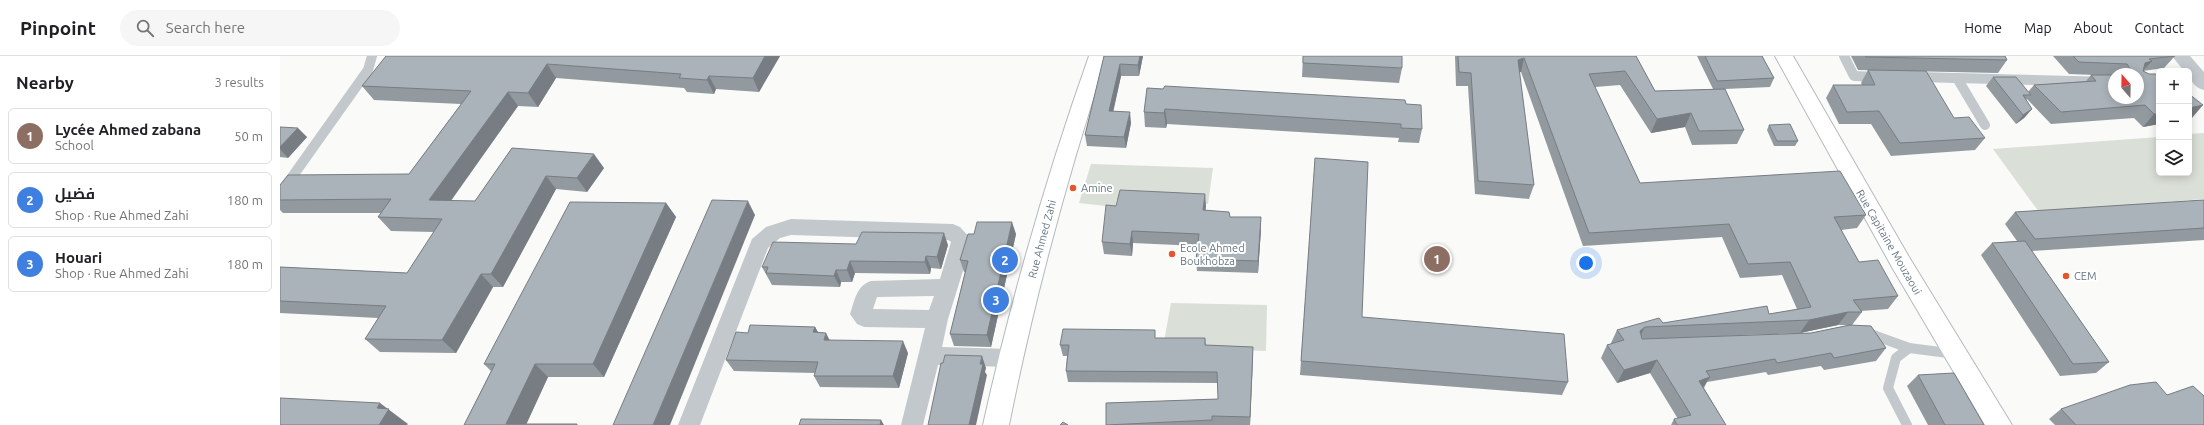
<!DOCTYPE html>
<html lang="en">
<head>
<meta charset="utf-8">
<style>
  :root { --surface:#fff; --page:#f6f6f6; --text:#202124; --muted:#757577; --line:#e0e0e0; --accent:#e4572e }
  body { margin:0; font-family:Ubuntu,Cairo,sans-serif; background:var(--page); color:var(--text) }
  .controls { position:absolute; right:12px; top:12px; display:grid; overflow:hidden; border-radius:6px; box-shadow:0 2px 10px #0003 }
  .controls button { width:36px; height:36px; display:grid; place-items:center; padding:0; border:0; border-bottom:1px solid var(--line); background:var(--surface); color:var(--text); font:20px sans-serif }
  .compass { position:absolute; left:1828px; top:12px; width:36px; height:36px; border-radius:50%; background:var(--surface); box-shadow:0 2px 10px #0003; rotate:340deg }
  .you { position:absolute; left:1306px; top:207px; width:14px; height:14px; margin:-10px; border:3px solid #fff; border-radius:50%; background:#1a73e8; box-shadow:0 0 0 6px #1a73e833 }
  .badge { display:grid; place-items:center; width:26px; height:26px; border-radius:50%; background:var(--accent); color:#fff; font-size:13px; font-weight:700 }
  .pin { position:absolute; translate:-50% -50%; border:2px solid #fff; box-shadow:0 1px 4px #0006 }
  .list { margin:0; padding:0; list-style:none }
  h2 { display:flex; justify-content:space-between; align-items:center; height:52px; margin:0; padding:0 16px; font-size:17px }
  h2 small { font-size:13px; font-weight:400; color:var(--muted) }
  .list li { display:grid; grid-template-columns:26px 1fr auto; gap:12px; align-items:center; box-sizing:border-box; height:56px; margin:0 8px 8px; padding:0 8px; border:1px solid var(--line); border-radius:6px }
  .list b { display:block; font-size:15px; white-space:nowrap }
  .list p { margin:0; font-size:13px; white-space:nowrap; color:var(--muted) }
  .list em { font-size:13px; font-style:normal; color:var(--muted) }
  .icon { flex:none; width:22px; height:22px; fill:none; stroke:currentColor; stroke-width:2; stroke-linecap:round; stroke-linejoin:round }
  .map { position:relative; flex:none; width:1924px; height:369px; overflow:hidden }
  header { display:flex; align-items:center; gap:24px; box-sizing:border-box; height:56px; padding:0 20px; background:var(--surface); border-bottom:1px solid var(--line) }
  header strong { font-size:19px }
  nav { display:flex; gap:22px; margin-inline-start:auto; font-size:14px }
  .search { width:280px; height:36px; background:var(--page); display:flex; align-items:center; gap:10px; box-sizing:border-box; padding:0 14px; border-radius:22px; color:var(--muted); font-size:15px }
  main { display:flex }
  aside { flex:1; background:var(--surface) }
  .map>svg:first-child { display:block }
  .green { fill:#dadfd7 }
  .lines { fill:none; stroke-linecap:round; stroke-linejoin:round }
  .secondary-casing { stroke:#b3babf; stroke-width:2 }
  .lane { stroke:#c3c8cc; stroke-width:10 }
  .street { fill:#c3c8cc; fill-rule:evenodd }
  .secondary { fill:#fff; fill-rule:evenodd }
  .wall { fill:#929a9f; fill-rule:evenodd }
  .shaded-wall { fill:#777d82 }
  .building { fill:#aab3b9; stroke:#777d82 }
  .poi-dot { fill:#e4572e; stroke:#fff; stroke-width:1.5 }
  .labels { text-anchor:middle; stroke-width:4; stroke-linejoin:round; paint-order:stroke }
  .poi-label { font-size:11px; fill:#657683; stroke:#fff; text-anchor:start }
  .street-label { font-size:11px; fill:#657683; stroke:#fff }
</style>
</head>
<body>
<header>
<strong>Pinpoint</strong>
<div class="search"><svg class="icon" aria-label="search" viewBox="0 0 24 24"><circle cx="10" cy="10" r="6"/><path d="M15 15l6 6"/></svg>Search here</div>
<nav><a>Home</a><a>Map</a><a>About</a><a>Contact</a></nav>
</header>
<main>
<aside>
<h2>Nearby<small>3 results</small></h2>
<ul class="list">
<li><span class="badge" style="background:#8d6e63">1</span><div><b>Lycée Ahmed zabana</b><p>School</p></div><em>50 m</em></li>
<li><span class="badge" style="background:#3f7fe0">2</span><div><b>فضيل</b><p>Shop · Rue Ahmed Zahi</p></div><em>180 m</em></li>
<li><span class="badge" style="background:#3f7fe0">3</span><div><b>Houari</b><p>Shop · Rue Ahmed Zahi</p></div><em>180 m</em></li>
</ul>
</aside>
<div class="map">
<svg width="1924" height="369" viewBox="0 0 1924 369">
  <rect width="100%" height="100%" fill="#fafaf8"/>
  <g class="green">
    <polygon points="1924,77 1924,143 1759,156 1713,93 1879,81 1879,117 1909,117 1909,78"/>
    <polygon points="811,108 933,112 928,148 837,143 835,151 799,147"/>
    <polygon points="891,247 987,249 986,295 883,291"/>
  </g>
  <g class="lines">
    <defs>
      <g id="secondary">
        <path d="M809,0h18c-40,121 -73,244 -98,369h-26c28,-125 63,-248 106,-369z"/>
        <polygon points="1495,0 1513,0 1629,201 1732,369 1705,369 1613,213"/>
      </g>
    </defs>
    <use href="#secondary" class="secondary-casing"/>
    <g class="lane">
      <polyline points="1564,0 1574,20 1597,21"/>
      <polyline points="1637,21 1834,26"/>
      <polyline points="1677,22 1705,69"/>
      <polyline points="0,138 88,14 92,0"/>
      <polyline points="1585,276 1629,292 1676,298"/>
      <polyline points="1627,369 1608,332 1616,302 1629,292"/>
    </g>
    <g class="street">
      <path d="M1892,0h18l14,16v18c-9,-2 -15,-10 -15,-19h-5z"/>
      <path d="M511,163l162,5 7,3 11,12 -1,9 -22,71 -6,28 68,2 8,2 3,7 -3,7 -8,2 -72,-2 -15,60h-22l24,-97 -61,-1 -7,-3 -7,-10c5,-14 6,-28 21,-33l69,-2 11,-37 -3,-2 -157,-5 -11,3 -12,10 -68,177h-22l74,-186 14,-12zM654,240l-5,14 -56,-1 4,-12z"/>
    </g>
    <use href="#secondary" class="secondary"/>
  </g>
  <g class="wall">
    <polygon points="106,0 500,0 479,36 436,33 434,38 407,36 404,32 276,22 258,51 238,50 171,145 195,145 232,92 324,112 307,136 276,133 223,231 213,231 176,297 100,296 85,283 98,262 0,257 0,211 127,217 154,176 111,175 98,161 101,157 3,157 0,154 0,129 129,118 181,48 94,44 82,30"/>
    <polygon points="824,0 863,0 859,20 841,20 833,55 851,67 846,92 807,90 805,79"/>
    <polygon points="1023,0 1122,12 1119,27 1022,21"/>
    <path d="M1175,0h181l19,35 58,-2 -16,-33h65l12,22 -4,9 -45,2 19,41 -7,14 -45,1 -7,-18 -34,6 -31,-48 -25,2 45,96 226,32 -9,13 -16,2 18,32 39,34 -10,13 -27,2 1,1 -10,13 34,23 -10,13 -52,9 -3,-4 -53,9 -2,-3 -59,10 -3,6 22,37h-55l3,-6h4l-28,-46 -33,10 -16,-25 6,-13 5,-1 -1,-1 6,-13 46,-7 106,-9 28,-5 -15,-34 -42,3 -18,-41 -139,9 -62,-174h-2l15,113 -5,14 -54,-5 -7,-108h-12zM1558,269h11l-38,8 -99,3 88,-3z"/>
    <polygon points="1571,0 1725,0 1727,4 1718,17 1578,14"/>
    <path d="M1773,0h122l-11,12 -21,3 6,3h10v50l-16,3 -9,-9 -83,6 -24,-25 -1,1 6,9 -8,9 -8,6 -30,-38 7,-9 35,15 6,-7 52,-4 5,-6h4l-26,-1zM1834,18h24l-24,24z"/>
    <polygon points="1588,14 1674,62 1705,82 1695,94 1611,100 1591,68 1559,68 1546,42 1553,29 1582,29 1581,27"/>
    <polygon points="867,32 1126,48 1142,73 1139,87 1118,86 1119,82 887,68 886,72 865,71 864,56"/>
    <polygon points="1489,69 1518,85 1515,90 1494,90 1487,74"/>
    <polygon points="0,71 27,81 8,102 0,101"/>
    <polygon points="1035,102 1082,261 1288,326 1282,339 1020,319"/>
    <polygon points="1924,144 1924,184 1752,195 1829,306 1816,317 1780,320 1701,199 1712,187 1737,185 1725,168 1735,156"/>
    <polygon points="386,147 396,161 324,321 268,321 246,368 184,369 211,315 204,308"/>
    <polygon points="836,150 926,150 925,154 950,161 981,173 978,217 917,215 916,203 918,190 853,187 852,200 824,198 822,186"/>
    <polygon points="736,178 711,291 674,290 670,278 685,216 684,216 680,204"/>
    <polygon points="576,188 668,189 661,213 651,212 650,218 575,217 572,226 561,226 560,231 492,229 482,211"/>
    <polygon points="535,271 538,276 550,284 628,297 619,332 540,331 534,320 535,317 454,315 446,304 468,277"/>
    <polygon points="876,282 925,282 926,289 973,291 970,369 826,369 826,347 938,343 938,327 788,326 786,315 787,300 783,300 780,289"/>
    <polygon points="1638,319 1704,369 1648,369 1627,330"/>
    <polygon points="1887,339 1924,369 1775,369 1769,363 1781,353"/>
  </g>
  <g class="shaded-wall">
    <polygon points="485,0 500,0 479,36 473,22"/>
    <polygon points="860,0 863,0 859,20 858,9"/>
    <polygon points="1244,2 1241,16 1234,17 1238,4"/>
    <polygon points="1872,5 1861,17 1865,7"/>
    <polygon points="267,8 276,22 258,51 248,37"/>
    <polygon points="840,8 841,20 831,66 829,55"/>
    <polygon points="429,20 436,33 434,38 427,24"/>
    <polygon points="228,36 238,50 161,158 149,144"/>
    <polygon points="1923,49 1912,62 1909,62 1909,52"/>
    <polygon points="885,53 887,68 886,72 884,57"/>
    <polygon points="1752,53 1744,62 1736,68 1743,59"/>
    <polygon points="850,56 851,67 846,92 844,81"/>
    <polygon points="1411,57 1405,71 1371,77 1377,63"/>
    <polygon points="1874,58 1879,58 1879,68 1863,71"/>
    <polygon points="18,72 27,81 8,102 0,93 0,91"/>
    <polygon points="314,98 324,112 307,136 297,122"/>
    <polygon points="266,120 276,133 223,231 211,218"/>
    <polygon points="925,138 926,150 924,166 923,154"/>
    <polygon points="468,145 475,159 390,369 373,369"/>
    <polygon points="386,147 396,161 324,321 313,308"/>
    <polygon points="981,161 981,173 978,217 978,205"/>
    <polygon points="732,166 736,178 711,291 707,279"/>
    <polygon points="852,175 853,187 852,200 850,188"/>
    <polygon points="664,177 668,189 661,213 657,201"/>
    <polygon points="646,200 651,212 650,218 645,206"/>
    <polygon points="570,205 575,217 572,226 567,214"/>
    <polygon points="556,214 561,226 560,231 554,220"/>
    <polygon points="201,218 213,231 176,297 162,284"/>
    <polygon points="1568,256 1558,269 1520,277 1529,264"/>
    <polygon points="535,271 541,282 533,276"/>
    <polygon points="1365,271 1358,284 1360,275"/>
    <polygon points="546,277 552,289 544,284"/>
    <polygon points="623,285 628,297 619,332 613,320"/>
    <polygon points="973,291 973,302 970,369 970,361"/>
    <polygon points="702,300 706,312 705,316 707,319 696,369 689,369"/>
    <polygon points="1377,304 1370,317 1337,327 1344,314"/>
    <polygon points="255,308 268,321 246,369 226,368"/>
    <polygon points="1430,321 1422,333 1419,325"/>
    <polygon points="100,347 128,368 127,369 99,369 97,352"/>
    <polygon points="601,364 604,369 600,369"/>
  </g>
  <g class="building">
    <polygon points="106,0 485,0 473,22 429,20 427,24 399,22 401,18 267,8 248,37 228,36 149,144 195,145 232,92 314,98 297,122 266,120 211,218 201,218 162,284 85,283 106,250 0,245 0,211 127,217 162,163 98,161 111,143 0,144 0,129 8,119 129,118 191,35 82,30"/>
    <polygon points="824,0 860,0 858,9 840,8 829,55 850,56 844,81 805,79"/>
    <polygon points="1023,0 1122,0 1122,12 1023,7"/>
    <polygon points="1178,0 1356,0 1375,35 1445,33 1464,74 1419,75 1411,57 1377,63 1345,15 1309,18 1360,127 1560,115 1586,159 1554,161 1579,206 1598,204 1618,240 1573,244 1582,256 1568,256 1529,264 1365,271 1360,275 1362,283 1531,277 1570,269 1591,270 1606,292 1554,302 1551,297 1497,307 1495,303 1426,315 1430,321 1419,325 1446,369 1397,369 1394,363 1411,359 1377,304 1344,314 1327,289 1344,284 1337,274 1379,262 1383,267 1487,250 1489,258 1531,251 1510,206 1468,208 1449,168 1309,177 1244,2 1238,4 1254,129 1198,125 1191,17 1179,16"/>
    <polygon points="1425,0 1482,0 1494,22 1437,25"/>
    <polygon points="1585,0 1725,0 1727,4 1586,1"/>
    <polygon points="1793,0 1895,0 1869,3 1872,5 1865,7 1863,15 1869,18 1879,18 1879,58 1874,58 1865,49 1781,56 1754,29 1816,25 1811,19 1834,19 1834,42 1858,42 1858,18 1849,18 1851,14 1847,8 1799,6"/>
    <polygon points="1588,14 1646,15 1674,62 1689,61 1705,82 1620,87 1599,55 1567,56 1553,29 1595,29"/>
    <polygon points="1713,21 1736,21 1751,39 1743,39 1752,53 1743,59"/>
    <polygon points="885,30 1125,44 1126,48 1141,49 1142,73 1121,72 1121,68 885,53 884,57 864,56 867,32 883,33"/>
    <polygon points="1909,38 1923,49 1909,52"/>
    <polygon points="1510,68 1518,85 1497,85 1489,69"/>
    <polygon points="0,71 18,72 0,91"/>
    <polygon points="1035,102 1088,106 1082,261 1284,278 1288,326 1021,305"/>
    <polygon points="840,134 925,138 923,154 949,156 950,161 981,161 978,205 916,203 919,178 852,175 850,188 822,186 826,149 836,150"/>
    <polygon points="432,144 468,145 373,369 333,369"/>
    <polygon points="1924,144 1924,172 1755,183 1735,156"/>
    <polygon points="290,146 386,147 313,308 255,308 226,368 297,368 297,369 184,369 215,308 204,308"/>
    <polygon points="697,166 732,166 707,279 670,278 688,205 680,204 688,178 694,178"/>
    <polygon points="582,176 664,177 657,201 646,200 645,206 570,205 567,214 556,214 554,220 486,217 488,211 482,211 493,186 576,188"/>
    <polygon points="1745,185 1829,306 1793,308 1712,187"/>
    <polygon points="470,269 535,271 533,276 546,277 544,284 623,285 613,320 534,320 538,306 446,304 456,276 468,277"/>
    <polygon points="783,273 875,274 875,282 925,282 925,289 973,291 970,361 932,360 932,364 826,369 826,347 938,343 937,316 786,315 789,289 780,289"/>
    <polygon points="665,299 702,300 700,308 703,308 689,369 648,369 661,307 663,307"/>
    <polygon points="1674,317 1704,369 1665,369 1638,319"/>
    <polygon points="1876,326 1887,339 1913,330 1924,340 1924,369 1796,369 1781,353 1850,329"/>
    <polygon points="0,342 100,347 97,352 109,353 99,369 0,369"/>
    <polygon points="521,363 601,364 600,369 519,369"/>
    <polygon points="783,366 788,369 780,369"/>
  </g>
  <g class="poi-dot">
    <circle cx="793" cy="132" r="4"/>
    <circle cx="892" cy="198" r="4"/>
    <circle cx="1786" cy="220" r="4"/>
  </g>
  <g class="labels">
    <g class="poi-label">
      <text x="801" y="136">Amine</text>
      <text x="900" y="196">Ecole Ahmed<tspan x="900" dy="13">Boukhobza</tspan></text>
      <text x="1794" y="224">CEM</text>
    </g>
    <g class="street-label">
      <text transform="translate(762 183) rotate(-75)" y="4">Rue Ahmed Zahi</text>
      <text transform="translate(1609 186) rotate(60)" y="4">Rue Capitaine Mouzaoui</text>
    </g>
  </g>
</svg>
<div class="controls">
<button>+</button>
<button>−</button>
<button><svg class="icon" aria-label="layers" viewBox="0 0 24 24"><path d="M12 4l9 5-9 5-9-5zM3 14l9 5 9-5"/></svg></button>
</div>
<svg class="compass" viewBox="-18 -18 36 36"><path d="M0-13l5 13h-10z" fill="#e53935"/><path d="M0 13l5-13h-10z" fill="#757577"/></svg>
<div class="you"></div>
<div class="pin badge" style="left:1157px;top:203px;background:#8d6e63">1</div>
<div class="pin badge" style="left:725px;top:204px;background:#3f7fe0">2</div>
<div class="pin badge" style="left:716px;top:244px;background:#3f7fe0">3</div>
</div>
</main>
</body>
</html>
